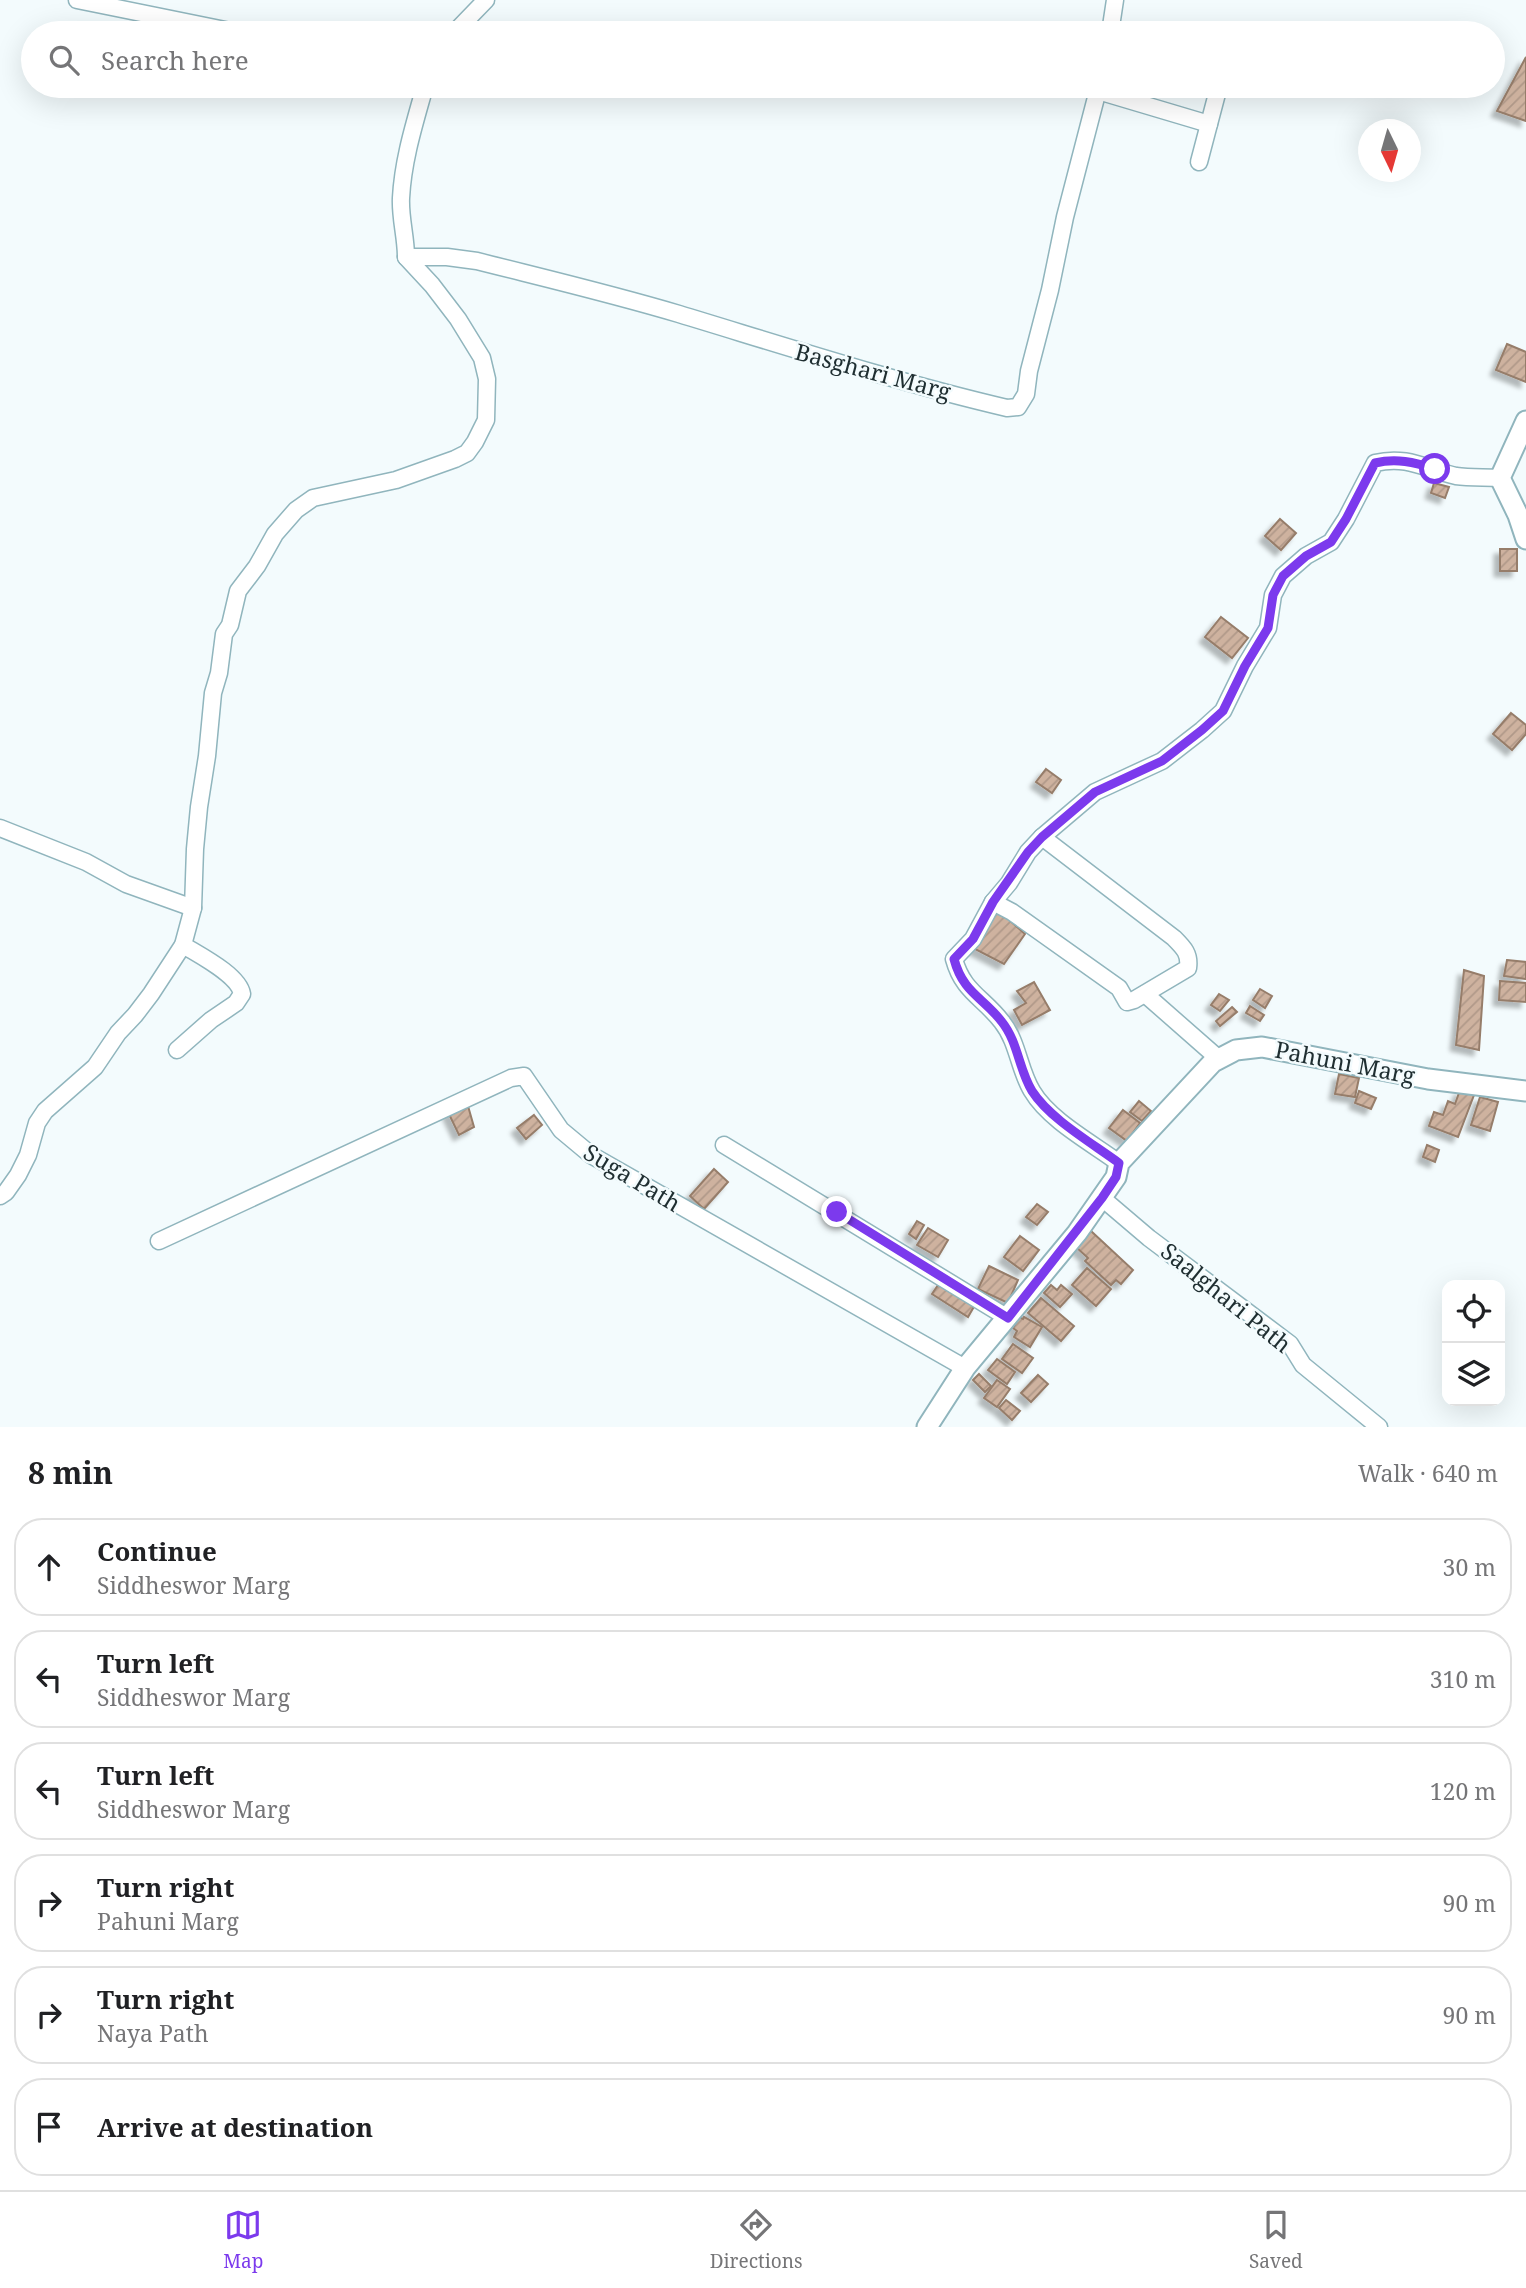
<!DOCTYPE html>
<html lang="en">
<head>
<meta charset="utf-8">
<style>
  :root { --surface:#fff; --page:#f2f2f2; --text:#202124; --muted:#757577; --line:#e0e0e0; --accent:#7c3aed }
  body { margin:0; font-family:"Noto Serif",serif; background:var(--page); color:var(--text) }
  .controls { position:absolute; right:21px; bottom:21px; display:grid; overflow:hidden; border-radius:14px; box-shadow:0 7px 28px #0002 }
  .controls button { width:63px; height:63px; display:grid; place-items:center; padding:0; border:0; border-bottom:2px solid var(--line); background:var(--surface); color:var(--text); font:35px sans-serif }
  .compass { position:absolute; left:1358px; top:119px; width:63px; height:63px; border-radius:50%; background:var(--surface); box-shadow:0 7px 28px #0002; rotate:175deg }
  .stop { position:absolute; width:21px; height:21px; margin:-16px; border:5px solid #7c3aed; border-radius:50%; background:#fff }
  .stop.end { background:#7c3aed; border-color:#fff; box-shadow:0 2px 7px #0008 }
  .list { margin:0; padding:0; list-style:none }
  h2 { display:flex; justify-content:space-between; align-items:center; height:91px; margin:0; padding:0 28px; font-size:30px }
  h2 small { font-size:23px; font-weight:400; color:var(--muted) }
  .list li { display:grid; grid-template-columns:46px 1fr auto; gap:21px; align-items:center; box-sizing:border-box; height:98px; margin:0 14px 14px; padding:0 14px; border:2px solid var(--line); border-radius:28px }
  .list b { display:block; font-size:26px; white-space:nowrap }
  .list p { margin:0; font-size:23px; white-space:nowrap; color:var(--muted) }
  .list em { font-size:23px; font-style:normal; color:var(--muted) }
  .icon { flex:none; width:38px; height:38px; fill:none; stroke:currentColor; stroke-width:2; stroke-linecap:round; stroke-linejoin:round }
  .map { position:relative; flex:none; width:1526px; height:1427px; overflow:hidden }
  .search { position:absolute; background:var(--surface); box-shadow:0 7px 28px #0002; left:21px; right:21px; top:21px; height:77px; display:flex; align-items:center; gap:18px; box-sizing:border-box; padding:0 24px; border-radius:38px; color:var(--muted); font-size:26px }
  .sheet { height:763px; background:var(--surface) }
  nav { display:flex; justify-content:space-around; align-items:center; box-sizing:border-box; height:98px; border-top:2px solid var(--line); background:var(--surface); font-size:19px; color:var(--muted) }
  nav a { display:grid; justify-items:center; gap:4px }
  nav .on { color:var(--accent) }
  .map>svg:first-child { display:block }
  .building { fill:url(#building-hatch); stroke:#967d6a; stroke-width:2; filter:url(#shadow) }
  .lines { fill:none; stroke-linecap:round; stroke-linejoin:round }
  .minor-casing { stroke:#90b5bd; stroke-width:19 }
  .tertiary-casing { stroke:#90b5bd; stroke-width:23 }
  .minor { stroke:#fff; stroke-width:16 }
  .tertiary { stroke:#fff; stroke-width:19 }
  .route { stroke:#7c3aed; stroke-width:9 }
  .labels { text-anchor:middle; stroke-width:5; stroke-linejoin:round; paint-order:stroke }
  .street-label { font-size:23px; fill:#1f2e31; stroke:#f3fbfd }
</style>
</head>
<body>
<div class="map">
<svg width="1526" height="1427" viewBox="0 0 1526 1427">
  <defs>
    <pattern id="building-hatch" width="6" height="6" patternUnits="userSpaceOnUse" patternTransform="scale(1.75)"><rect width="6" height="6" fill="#ceb29f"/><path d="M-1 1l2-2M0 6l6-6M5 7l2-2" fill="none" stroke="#b09989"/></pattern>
    <filter id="shadow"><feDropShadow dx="-5.5" dy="5.5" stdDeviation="2" flood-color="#0004"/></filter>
  </defs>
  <rect width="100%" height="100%" fill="#f3fbfd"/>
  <g class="building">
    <polygon points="1526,57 1526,121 1497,111"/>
    <polygon points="1507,344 1526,352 1526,382 1496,370"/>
    <polygon points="1434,483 1449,487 1445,498 1431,493"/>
    <polygon points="1280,519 1296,533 1281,550 1265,536"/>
    <rect x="1500" y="549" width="17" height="22"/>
    <polygon points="1221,617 1248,638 1232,658 1205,637"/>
    <polygon points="1511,713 1526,725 1526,734 1512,750 1493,734"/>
    <polygon points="1046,769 1061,780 1052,793 1036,782"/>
    <polygon points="998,910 1025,934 1004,964 971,947"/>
    <polygon points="1507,960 1526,962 1526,979 1504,976"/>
    <polygon points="1464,970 1484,976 1479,1050 1456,1045"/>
    <polygon points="1500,981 1526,983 1526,1002 1499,1000"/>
    <polygon points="1034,982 1050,1010 1022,1025 1014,1010 1026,1003 1017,991"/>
    <polygon points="1260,989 1272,996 1265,1008 1253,1000"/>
    <polygon points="1219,994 1229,1000 1220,1011 1211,1005"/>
    <polygon points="1250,1006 1264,1015 1260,1021 1246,1013"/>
    <polygon points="1232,1007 1237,1012 1220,1026 1216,1021"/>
    <polygon points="1339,1074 1359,1078 1355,1097 1335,1094"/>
    <polygon points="1460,1090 1474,1095 1458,1137 1429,1126 1434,1112 1443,1115 1448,1101 1455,1104"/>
    <polygon points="1359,1091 1376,1098 1371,1109 1355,1103"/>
    <polygon points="1480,1097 1498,1102 1490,1131 1471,1125"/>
    <polygon points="1139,1101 1151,1111 1142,1121 1130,1112"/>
    <polygon points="468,1106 474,1127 459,1135 448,1112"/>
    <polygon points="1123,1110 1140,1123 1127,1141 1109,1128"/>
    <polygon points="534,1115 542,1125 526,1139 517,1128"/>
    <polygon points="1427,1145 1439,1150 1435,1162 1423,1157"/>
    <polygon points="714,1169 728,1182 704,1209 690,1196"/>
    <polygon points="1037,1204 1048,1212 1037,1225 1026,1217"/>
    <polygon points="917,1221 924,1225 916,1239 909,1234"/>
    <polygon points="928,1228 948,1240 938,1257 917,1245"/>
    <polygon points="1091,1231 1133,1270 1121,1284 1116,1280 1111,1285 1085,1261 1088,1258 1076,1247"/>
    <polygon points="1020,1236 1039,1250 1023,1271 1004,1257"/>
    <polygon points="989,1266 1018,1280 1008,1303 978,1289"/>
    <polygon points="1087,1268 1111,1289 1096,1306 1072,1285"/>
    <polygon points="940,1282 976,1303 968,1317 932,1294"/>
    <polygon points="1051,1285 1057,1290 1061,1285 1072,1294 1060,1307 1044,1293"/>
    <polygon points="1041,1298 1074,1326 1061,1341 1028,1313"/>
    <polygon points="1019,1317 1023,1319 1024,1317 1042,1327 1030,1347 1014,1337 1017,1331 1013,1328"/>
    <polygon points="1013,1344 1033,1358 1022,1373 1002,1359"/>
    <polygon points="997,1359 1015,1372 1007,1384 988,1370"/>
    <polygon points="979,1374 991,1386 985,1392 973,1380"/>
    <polygon points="1038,1375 1048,1384 1031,1402 1021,1393"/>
    <polygon points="997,1380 1010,1389 997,1407 984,1398"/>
    <polygon points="1006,1400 1020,1411 1012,1420 999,1408"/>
  </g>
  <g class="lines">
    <defs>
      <g id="minor">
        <polyline points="77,0 240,33"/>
        <polyline points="454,33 486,0"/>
        <polyline points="1110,33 1115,0"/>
        <polyline points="1098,91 1209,124"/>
        <polyline points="1199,162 1219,86"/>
        <path d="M406,257h41l30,4c67,17 135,33 202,53 109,33 217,68 328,94l11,-1 8,-13 3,-23 21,-81 15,-73 34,-131"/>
        <polyline points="0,828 86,862 126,884 193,908"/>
        <path d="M993,902l19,10 107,76 8,14 7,-2 54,-32c2,-14 -4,-20 -14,-30l-132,-101"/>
        <polyline points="1145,994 1219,1059"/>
        <path d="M177,1050l34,-30 25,-17 6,-9c-3,-19 -43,-39 -59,-49"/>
        <polyline points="724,1145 1008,1318"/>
        <path d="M1119,1163c-27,-20 -70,-43 -87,-72 -13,-21 -14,-49 -30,-69 -19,-25 -39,-30 -48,-63l19,-20 20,-37 16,-19 19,-31 14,-15 53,-45 67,-31 40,-31 21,-19 22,-45 23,-38 5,-33 10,-19 23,-20 25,-14 15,-23 29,-56c32,-8 51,6 81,13 14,2 30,1 44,2"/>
        <path d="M0,1196l6,-4 12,-17 10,-20 9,-32 8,-12 50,-44 23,-34 17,-18 16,-21 32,-49 10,-37 2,-59 4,-42 8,-51 6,-63 6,-20 5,-39 6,-9 8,-34 19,-25 18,-32 21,-24 17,-12 83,-18 59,-21 12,-6 8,-11 11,-22 1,-41 -5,-21 -24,-39 -26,-34 -26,-28c0,-20 -6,-39 -5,-59 2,-39 14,-76 24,-112"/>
        <polyline points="1102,1198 1149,1238 1290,1344 1303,1365 1379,1427"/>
        <polyline points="159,1241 511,1078 524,1076 561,1130 591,1155 965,1368"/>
      </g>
      <g id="tertiary">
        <polyline points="1526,421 1500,478 1518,515 1526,539"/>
        <polyline points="927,1427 965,1368 1077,1233 1116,1177 1119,1163 1213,1062 1236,1050 1262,1047 1428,1079 1526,1091"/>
      </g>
    </defs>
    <use href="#minor" class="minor-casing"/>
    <use href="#tertiary" class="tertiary-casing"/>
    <use href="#minor" class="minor"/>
    <use href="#tertiary" class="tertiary"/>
  </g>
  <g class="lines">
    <path class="route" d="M837,1212l171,106 94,-120 14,-21 3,-14c-27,-20 -69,-44 -87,-72 -13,-21 -14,-49 -30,-69 -19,-25 -39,-29 -48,-63l19,-20 20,-37 35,-50 14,-15 53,-45 67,-31 40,-31 21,-19 22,-45 23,-38 5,-33 10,-19 23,-20 25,-14 15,-23 29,-56c21,-5 39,-1 60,6"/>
  </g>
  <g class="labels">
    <g class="street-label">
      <text transform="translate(873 372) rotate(15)" y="8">Basghari Marg</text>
      <text transform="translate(1345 1063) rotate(11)" y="8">Pahuni Marg</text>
      <text transform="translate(632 1178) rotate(31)" y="8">Suga Path</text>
      <text transform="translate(1226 1298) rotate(39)" y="8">Saalghari Path</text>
    </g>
  </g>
</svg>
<div class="controls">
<button><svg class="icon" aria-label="locate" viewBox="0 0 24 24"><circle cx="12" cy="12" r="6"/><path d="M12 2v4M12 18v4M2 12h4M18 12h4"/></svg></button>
<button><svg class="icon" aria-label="layers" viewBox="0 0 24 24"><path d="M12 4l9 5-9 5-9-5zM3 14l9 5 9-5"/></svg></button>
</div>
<svg class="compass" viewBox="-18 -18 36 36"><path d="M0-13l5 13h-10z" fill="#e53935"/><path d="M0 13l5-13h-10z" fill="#757577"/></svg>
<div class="stop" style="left:1435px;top:469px"></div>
<div class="stop end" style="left:837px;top:1212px"></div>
<div class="search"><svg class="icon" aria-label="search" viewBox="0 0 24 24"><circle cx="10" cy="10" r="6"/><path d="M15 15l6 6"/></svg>Search here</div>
</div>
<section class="sheet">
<h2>8 min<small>Walk · 640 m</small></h2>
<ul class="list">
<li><svg class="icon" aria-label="ahead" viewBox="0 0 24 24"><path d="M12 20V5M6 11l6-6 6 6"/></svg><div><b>Continue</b><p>Siddheswor Marg</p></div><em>30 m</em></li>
<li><svg class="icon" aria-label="left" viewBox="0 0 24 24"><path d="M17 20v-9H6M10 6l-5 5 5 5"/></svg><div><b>Turn left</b><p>Siddheswor Marg</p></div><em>310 m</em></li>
<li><svg class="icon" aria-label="left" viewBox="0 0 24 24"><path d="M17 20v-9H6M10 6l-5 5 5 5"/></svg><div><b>Turn left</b><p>Siddheswor Marg</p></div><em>120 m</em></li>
<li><svg class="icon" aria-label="right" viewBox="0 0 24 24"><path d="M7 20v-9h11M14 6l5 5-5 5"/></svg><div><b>Turn right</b><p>Pahuni Marg</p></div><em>90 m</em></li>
<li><svg class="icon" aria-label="right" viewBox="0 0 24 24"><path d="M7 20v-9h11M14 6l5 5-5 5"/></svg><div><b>Turn right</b><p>Naya Path</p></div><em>90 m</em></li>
<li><svg class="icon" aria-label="arrive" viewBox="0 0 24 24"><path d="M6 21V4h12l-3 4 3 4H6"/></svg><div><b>Arrive at destination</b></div></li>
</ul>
</section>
<nav>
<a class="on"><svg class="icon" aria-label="map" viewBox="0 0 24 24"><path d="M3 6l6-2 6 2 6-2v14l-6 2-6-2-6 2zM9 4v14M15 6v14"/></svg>Map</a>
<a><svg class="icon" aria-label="directions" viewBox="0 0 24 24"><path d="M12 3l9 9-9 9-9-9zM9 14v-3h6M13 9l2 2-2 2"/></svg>Directions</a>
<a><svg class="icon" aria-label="saved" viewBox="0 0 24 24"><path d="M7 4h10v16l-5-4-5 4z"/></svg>Saved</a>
</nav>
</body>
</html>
